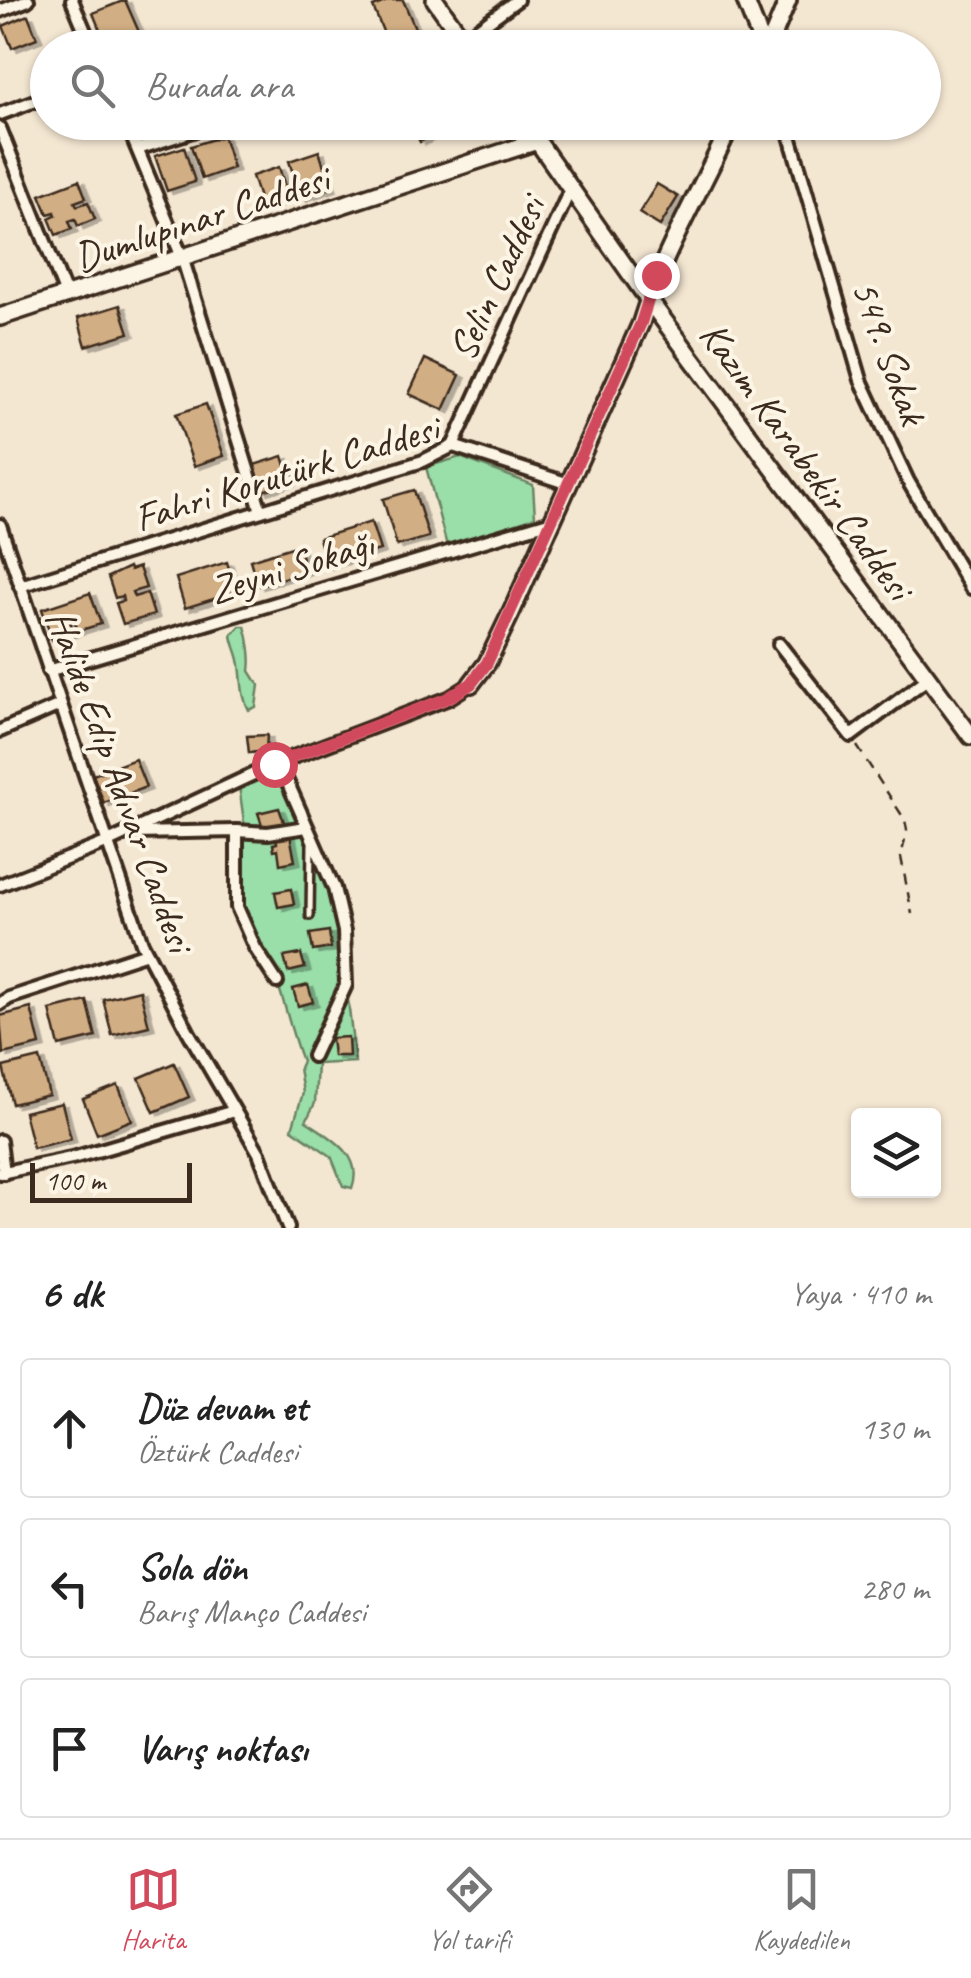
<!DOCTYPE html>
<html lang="tr">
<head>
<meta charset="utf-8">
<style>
  :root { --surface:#fff; --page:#f6f6f6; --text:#222; --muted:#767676; --line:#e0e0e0; --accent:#d1495b }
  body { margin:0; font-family:Caveat,sans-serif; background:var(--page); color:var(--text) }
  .controls { position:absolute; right:30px; bottom:30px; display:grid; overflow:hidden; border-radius:10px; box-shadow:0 2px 8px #0004 }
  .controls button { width:90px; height:90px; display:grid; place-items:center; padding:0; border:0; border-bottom:2px solid var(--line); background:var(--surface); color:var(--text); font:50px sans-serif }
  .scale { position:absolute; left:30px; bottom:25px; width:162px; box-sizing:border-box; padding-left:10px; border:5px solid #3b2a1e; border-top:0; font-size:28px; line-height:35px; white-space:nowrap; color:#3b2a1e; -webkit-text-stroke:8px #fcf5e5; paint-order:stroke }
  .stop { position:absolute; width:30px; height:30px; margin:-22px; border:8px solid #d1495b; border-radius:50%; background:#fff }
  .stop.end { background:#d1495b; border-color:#fff; box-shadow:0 2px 10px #0008 }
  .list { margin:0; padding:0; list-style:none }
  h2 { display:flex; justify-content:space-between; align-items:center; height:130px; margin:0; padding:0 40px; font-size:42px }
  h2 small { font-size:32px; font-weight:400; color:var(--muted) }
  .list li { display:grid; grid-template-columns:65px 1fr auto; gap:30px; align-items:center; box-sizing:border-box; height:140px; margin:0 20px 20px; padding:0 20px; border:2px solid var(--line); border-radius:10px }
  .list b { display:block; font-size:38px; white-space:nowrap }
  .list p { margin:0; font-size:32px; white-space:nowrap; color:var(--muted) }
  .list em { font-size:32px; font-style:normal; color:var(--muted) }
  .icon { flex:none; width:55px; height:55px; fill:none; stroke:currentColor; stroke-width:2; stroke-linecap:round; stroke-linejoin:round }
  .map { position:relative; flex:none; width:971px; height:1228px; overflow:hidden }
  .search { position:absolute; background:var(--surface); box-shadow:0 2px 8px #0004; left:30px; right:30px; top:30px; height:110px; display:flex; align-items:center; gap:25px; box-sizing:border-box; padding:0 35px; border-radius:55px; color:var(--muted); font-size:38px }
  .sheet { height:610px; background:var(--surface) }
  nav { display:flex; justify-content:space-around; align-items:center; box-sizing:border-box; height:140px; border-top:2px solid var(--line); background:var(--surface); font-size:28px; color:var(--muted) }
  nav a { display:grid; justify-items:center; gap:5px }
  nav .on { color:var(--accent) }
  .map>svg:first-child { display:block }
  .green { fill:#9adea9; stroke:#6a8464; stroke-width:2.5 }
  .building { fill:#d2ae84; stroke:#3b2a1e; stroke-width:2.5; filter:url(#shadow) }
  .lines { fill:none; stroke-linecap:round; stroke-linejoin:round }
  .lane-casing { stroke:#3b2a1e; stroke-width:12 }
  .street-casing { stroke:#3b2a1e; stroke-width:18 }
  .secondary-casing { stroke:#3b2a1e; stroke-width:22 }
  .path { stroke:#3b2a1e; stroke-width:2.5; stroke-dasharray:10 8; stroke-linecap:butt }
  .lane { stroke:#fcf5e5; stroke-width:5 }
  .street { stroke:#fcf5e5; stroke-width:10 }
  .secondary { stroke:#fcf5e5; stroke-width:15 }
  .route { stroke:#d1495b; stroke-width:12 }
  .labels { text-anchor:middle; stroke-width:8; stroke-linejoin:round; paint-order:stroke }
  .street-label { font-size:40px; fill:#3b2a1e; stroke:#fcf5e5 }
</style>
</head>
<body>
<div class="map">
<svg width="971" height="1228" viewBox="0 0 971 1228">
  <defs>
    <filter id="shadow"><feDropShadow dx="5.5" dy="3" stdDeviation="0" flood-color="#0004"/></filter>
  </defs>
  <rect width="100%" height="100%" fill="#f4e7d2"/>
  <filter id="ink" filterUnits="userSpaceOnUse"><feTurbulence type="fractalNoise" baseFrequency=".01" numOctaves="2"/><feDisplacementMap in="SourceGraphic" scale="20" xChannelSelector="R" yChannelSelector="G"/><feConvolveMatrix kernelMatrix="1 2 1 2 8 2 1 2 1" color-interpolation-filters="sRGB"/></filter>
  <g filter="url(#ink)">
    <g class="green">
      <polygon points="460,457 533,485 535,517 447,546 426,467"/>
      <path d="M240,626h5c4,13 7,32 5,45l9,14 -3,22 -7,3c-9,-15 -6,-32 -10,-50 -2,-9 -6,-16 -7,-25z"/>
      <path d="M272,775l8,4 51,115 9,34 15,134 -38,2 -2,39 -9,18c22,15 59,33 46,67l-9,-2 -12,-30 -39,-27 11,-36 -4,-25 3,-7c-12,-31 -18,-64 -31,-96 -9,-23 -25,-33 -30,-61 -3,-20 1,-42 -1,-62l6,-6 -7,-50z"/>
    </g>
    <g class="building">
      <polygon points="125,0 146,48 107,48 93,13"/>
      <polygon points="389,0 403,0 418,35 389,46 373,7"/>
      <polygon points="28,15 37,38 12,48 3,26"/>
      <polygon points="423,122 428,122 434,134 420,142 413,128"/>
      <polygon points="223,136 233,168 202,179 191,146"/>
      <polygon points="184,147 195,182 167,191 155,156"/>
      <polygon points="319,151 331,188 301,198 289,161"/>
      <polygon points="279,167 289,199 262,208 252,176"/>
      <polygon points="79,180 86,198 75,202 77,206 88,202 95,219 78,226 75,219 69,221 72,229 56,235 49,218 56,215 55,212 48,214 40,195"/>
      <polygon points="657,184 678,197 660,226 639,213"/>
      <polygon points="120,305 129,333 86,346 78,318"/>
      <polygon points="425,359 460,375 444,410 409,394"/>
      <polygon points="206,404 224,456 194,466 176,414"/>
      <polygon points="283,456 291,482 263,491 254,465"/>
      <polygon points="414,490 429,537 397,546 383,499"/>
      <polygon points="371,522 380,550 327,566 319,538"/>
      <polygon points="298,545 306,571 258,586 250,560"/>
      <polygon points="227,562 236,592 185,608 176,578"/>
      <polygon points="129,567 130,570 139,567 146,588 132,592 134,597 147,593 154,615 123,624 116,603 123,601 122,596 115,598 108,577"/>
      <polygon points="90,593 101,624 78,631 74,619 70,621 74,633 52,640 42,609"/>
      <polygon points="267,735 266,751 249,753 247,736"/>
      <polygon points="135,759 146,787 104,803 93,775"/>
      <polygon points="279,808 285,825 264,831 258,813"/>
      <polygon points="290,835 295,861 280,864 278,849 274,850 273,844 277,843 276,837"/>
      <polygon points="291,889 294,904 278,907 275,892"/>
      <polygon points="329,931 331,948 313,951 310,934"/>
      <polygon points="301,954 305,968 288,972 284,957"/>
      <polygon points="308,985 313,1002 298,1006 293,989"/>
      <polygon points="140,990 149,1026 112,1035 103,999"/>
      <polygon points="87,1001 96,1037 59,1046 50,1010"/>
      <polygon points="31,1008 40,1045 3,1054 0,1016"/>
      <polygon points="348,1037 349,1056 333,1056 331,1038"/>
      <polygon points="40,1058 49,1095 12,1104 3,1067"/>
      <polygon points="174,1063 189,1097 154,1112 139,1078"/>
      <polygon points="118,1085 132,1120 97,1134 83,1099"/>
      <polygon points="62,1103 71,1139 33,1148 24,1112"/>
    </g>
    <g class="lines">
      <defs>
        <polyline id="lane" points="310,916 311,844"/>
        <g id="street">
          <polyline points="72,0 92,48"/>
          <polyline points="0,11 28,0"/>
          <polyline points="440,48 463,40 517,0"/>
          <polyline points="0,114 48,96"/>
          <polyline points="126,122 182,257 261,511"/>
          <polyline points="786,122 861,380 908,481 971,588"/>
          <polyline points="0,128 66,295"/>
          <polyline points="138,149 220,122"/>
          <polyline points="453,446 570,190"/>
          <polyline points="0,525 142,943 189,1033 259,1153 288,1228"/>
          <polyline points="20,586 423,461 453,446 569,484"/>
          <polyline points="779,644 851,736 927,679"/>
          <polyline points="48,671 552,521"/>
          <polyline points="0,731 60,705"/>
          <polyline points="275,764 287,781 334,888 344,931 346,985 313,1056"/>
          <polyline points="237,831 268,833 306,827"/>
          <polyline points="134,833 237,831 237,907 255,948 277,982"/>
          <polyline points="0,885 106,843 275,764 449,698 471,684"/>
          <polyline points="0,1004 9,998 147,953"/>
          <polyline points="0,1141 4,1173"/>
          <polyline points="0,1173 76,1157 234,1111"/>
        </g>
        <g id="secondary">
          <polyline points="435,0 469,48"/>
          <polyline points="745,0 764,48"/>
          <polyline points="768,48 788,0"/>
          <polyline points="524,122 648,299 971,736"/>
          <polyline points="0,317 537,141"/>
          <path d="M471,684l16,-21 24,-50 130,-290c21,-70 61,-134 91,-201"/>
        </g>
      </defs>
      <use href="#lane" class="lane-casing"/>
      <use href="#street" class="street-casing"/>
      <use href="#secondary" class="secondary-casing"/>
      <polyline class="path" points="857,746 905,820 907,830 901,857 912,914"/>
      <use href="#lane" class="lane"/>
      <use href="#street" class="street"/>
      <use href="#secondary" class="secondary"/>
    </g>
  </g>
  <g class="lines" filter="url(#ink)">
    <polyline class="route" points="274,764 448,698 471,684 487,663 641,323 656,275"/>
  </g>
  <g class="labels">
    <g class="street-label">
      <text transform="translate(201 217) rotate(-18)" y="14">Dumlupınar Caddesi</text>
      <text transform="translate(496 278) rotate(-65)" y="14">Selin Caddesi</text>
      <text transform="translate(890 352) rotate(70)" y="14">549. Sokak</text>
      <text transform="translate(807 460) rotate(54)" y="14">Kazım Karabekir Caddesi</text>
      <text transform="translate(286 472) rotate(-17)" y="14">Fahri Korutürk Caddesi</text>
      <text transform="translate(291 566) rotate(-17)" y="14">Zeyni Sokağı</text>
      <text transform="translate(121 780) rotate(70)" y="14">Halide Edip Adıvar Caddesi</text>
    </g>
  </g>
</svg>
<div class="controls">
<button><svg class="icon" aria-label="layers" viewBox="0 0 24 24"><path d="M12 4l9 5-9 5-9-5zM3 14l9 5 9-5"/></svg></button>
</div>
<div class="scale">100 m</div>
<div class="stop" style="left:274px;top:764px"></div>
<div class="stop end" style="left:656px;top:275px"></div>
<div class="search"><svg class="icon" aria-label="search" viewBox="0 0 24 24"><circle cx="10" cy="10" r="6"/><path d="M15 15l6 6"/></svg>Burada ara</div>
</div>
<section class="sheet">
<h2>6 dk<small>Yaya · 410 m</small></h2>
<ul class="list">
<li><svg class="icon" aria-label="ahead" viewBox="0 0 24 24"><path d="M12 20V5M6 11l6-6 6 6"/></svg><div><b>Düz devam et</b><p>Öztürk Caddesi</p></div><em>130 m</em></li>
<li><svg class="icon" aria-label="left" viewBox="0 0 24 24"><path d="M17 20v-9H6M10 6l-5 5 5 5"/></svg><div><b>Sola dön</b><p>Barış Manço Caddesi</p></div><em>280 m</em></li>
<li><svg class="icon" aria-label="arrive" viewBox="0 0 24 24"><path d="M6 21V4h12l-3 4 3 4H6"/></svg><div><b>Varış noktası</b></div></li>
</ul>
</section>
<nav>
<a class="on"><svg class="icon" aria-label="map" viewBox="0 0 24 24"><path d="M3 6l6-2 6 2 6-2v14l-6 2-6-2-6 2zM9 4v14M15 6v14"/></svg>Harita</a>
<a><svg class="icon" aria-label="directions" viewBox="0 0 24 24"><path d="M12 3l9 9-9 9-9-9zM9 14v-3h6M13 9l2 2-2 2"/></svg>Yol tarifi</a>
<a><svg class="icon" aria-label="saved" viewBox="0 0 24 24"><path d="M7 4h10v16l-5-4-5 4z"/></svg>Kaydedilen</a>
</nav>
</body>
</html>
